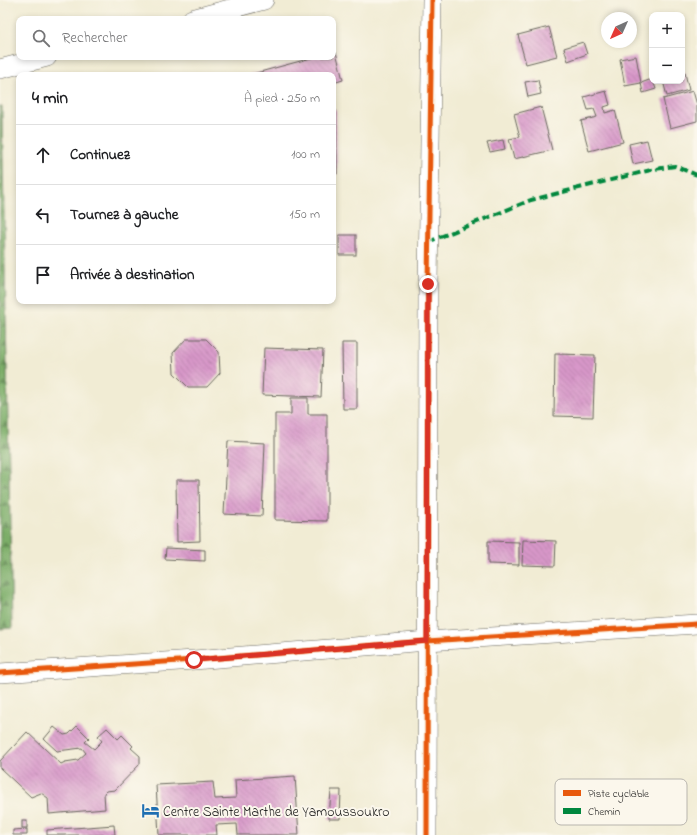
<!DOCTYPE html>
<html lang="fr">
<head>
<meta charset="utf-8">
<style>
  :root { --surface:#fff; --page:#f6f6f6; --text:#202124; --muted:#757577; --line:#e0e0e0 }
  body { margin:0; font-family:"Indie Flower",sans-serif; background:var(--page); color:var(--text) }
  .controls { position:absolute; right:12px; top:12px; display:grid; overflow:hidden; border-radius:8px; box-shadow:0 2px 6px #0003 }
  .controls button { width:36px; height:36px; display:grid; place-items:center; padding:0; border:0; border-bottom:1px solid var(--line); background:var(--surface); color:var(--text); font:20px sans-serif }
  .compass { position:absolute; left:601px; top:12px; width:36px; height:36px; border-radius:50%; background:var(--surface); box-shadow:0 2px 6px #0003; rotate:225deg }
  .stop { position:absolute; width:12px; height:12px; margin:-9px; border:3px solid #d93025; border-radius:50%; background:#fff }
  .stop.end { background:#d93025; border-color:#fff; box-shadow:0 1px 4px #0008 }
  .list { margin:0; padding:0; list-style:none }
  h2 { display:flex; justify-content:space-between; align-items:center; height:52px; margin:0; padding:0 16px; font-size:17px }
  h2 small { font-size:13px; font-weight:400; color:var(--muted) }
  .list li { display:grid; grid-template-columns:26px 1fr auto; gap:12px; align-items:center; box-sizing:border-box; height:60px; padding:0 16px; border-top:1px solid var(--line) }
  .list b { display:block; font-size:15px; white-space:nowrap }
  .list em { font-size:13px; font-style:normal; color:var(--muted) }
  .icon { flex:none; width:22px; height:22px; fill:none; stroke:currentColor; stroke-width:2; stroke-linecap:round; stroke-linejoin:round }
  .map { position:relative; flex:none; width:697px; height:835px; overflow:hidden }
  .search { position:absolute; background:var(--surface); box-shadow:0 2px 6px #0003; left:16px; top:16px; width:320px; height:44px; display:flex; align-items:center; gap:10px; box-sizing:border-box; padding:0 14px; border-radius:8px; color:var(--muted); font-size:15px }
  .panel { position:absolute; background:var(--surface); box-shadow:0 2px 6px #0003; left:16px; top:72px; width:320px; height:232px; border-radius:8px }
  .map>svg:first-child { display:block }
  .forest { fill:url(#forest-firs); stroke:#4c6442 }
  .building { fill:url(#building-back-hatch) }
  .lines { fill:none; stroke-linecap:round; stroke-linejoin:round }
  .minor-casing { stroke:#67655c; stroke-width:20 }
  .minor { stroke:#fff; stroke-width:19 }
  .quiet { stroke:#00873e; stroke-width:4; stroke-dasharray:8 4; stroke-linecap:butt }
  .cycleway-casing { stroke:#fbf7ec; stroke-width:8 }
  .cycleway { stroke:#e8590c; stroke-width:5 }
  .route { stroke:#d93025; stroke-width:5 }
  .labels { text-anchor:middle; stroke-width:4; stroke-linejoin:round; paint-order:stroke }
  .poi-label { font-size:14px; fill:#1c1c1c; stroke:#fbf7ec; text-anchor:start }
  .key { fill:#fbf7ec; stroke:#b8b5ae; stroke-width:1 }
  .key-label { font-size:11px; fill:#1c1c1c }
</style>
</head>
<body>
<div class="map">
<svg width="697" height="835" viewBox="0 0 697 835">
  <defs>
    <pattern id="forest-firs" width="22" height="20" patternUnits="userSpaceOnUse"><rect width="22" height="20" fill="#7bad68"/><path d="M5 1l3.5 6h-7zM16 11l3.5 6h-7z" fill="#648c55"/></pattern>
    <pattern id="building-back-hatch" width="6" height="6" patternUnits="userSpaceOnUse"><rect width="6" height="6" fill="#d897c9"/><path d="M-1 5l2 2M0 0l6 6M5-1l2 2" fill="none" stroke="#ae7aa2"/></pattern>
  </defs>
  <rect width="100%" height="100%" fill="#fbf7ec"/>
  <filter id="ink" filterUnits="userSpaceOnUse"><feTurbulence type="fractalNoise" baseFrequency=".025" numOctaves="2"/><feDisplacementMap in="SourceGraphic" scale="8" xChannelSelector="R" yChannelSelector="G"/><feConvolveMatrix kernelMatrix="1 2 1 2 8 2 1 2 1" color-interpolation-filters="sRGB"/></filter>
  <filter id="wash" filterUnits="userSpaceOnUse"><feTurbulence type="fractalNoise" baseFrequency=".012" numOctaves="4" result="noise"/><feDisplacementMap in="SourceGraphic" scale="16" xChannelSelector="R" yChannelSelector="G"/><feGaussianBlur stdDeviation="0.9" result="paint"/><feColorMatrix in="noise" values="0 0 0 0 0 0 0 0 0 0 0 0 0 0 0 0 0 1.4 0 .05"/><feComposite in="paint" operator="in"/></filter>
  <g filter="url(#wash)">
    <rect width="100%" height="100%" fill="#f1ecd4"/>
    <polygon class="forest" points="0,106 2,106 12,628 0,629"/>
    <g id="blocks">
      <g class="building">
        <polygon points="549,27 557,56 526,64 518,35"/>
        <polygon points="583,42 587,54 568,61 564,48"/>
        <polygon points="333,52 336,52 343,80 333,83 333,75 249,75 315,57 333,57"/>
        <polygon points="636,56 641,83 625,86 620,59"/>
        <polygon points="682,73 685,73 689,90 667,96 663,81 682,81"/>
        <polygon points="652,79 652,81 653,81 656,89 643,93 641,83"/>
        <polygon points="538,80 541,94 528,97 525,82"/>
        <polygon points="606,91 610,105 604,107 605,113 615,110 623,142 589,151 581,121 597,117 594,109 588,110 584,97"/>
        <polygon points="693,91 697,105 697,121 670,128 663,99"/>
        <polygon points="541,107 552,150 514,159 509,139 520,137 514,114"/>
        <polygon points="333,110 336,110 337,174 333,174"/>
        <polygon points="503,140 505,149 490,152 487,143"/>
        <polygon points="647,140 652,160 633,164 629,144"/>
        <rect x="339" y="235" width="17" height="20"/>
        <polygon points="186,339 206,339 219,352 220,373 207,387 188,387 174,373 173,353"/>
        <polygon points="342,343 357,343 357,409 343,409"/>
        <polygon points="264,348 323,350 321,397 262,395"/>
        <polygon points="555,354 595,355 593,417 554,416"/>
        <polygon points="291,398 308,398 308,414 327,414 327,521 275,520 275,414 291,414"/>
        <polygon points="228,441 265,443 262,516 224,514"/>
        <polygon points="176,480 199,480 200,541 177,542"/>
        <polygon points="523,540 556,541 555,566 522,565"/>
        <polygon points="488,541 519,542 519,565 488,564"/>
        <polygon points="166,548 205,550 205,561 165,559"/>
        <polygon points="77,726 89,738 85,742 94,749 102,741 98,736 107,728 118,739 122,735 133,746 131,748 140,756 140,764 115,790 106,791 104,793 105,809 49,814 48,798 41,793 31,797 0,768 0,761 27,732 61,764 65,762 78,760 86,753 82,748 57,751 44,739 54,727 64,735 69,734"/>
        <polygon points="295,776 299,835 238,835 237,824 216,825 217,835 159,835 156,785 213,782 215,799 236,798 235,780"/>
        <polygon points="331,790 341,790 340,819 329,819"/>
        <rect x="22" y="821" width="5" height="7"/>
        <polygon points="114,825 115,835 47,835 47,830"/>
        <polygon points="27,829 27,835 13,835 13,830"/>
      </g>
    </g>
  </g>
  <g filter="url(#ink)">
    <use href="#blocks" fill-opacity="0" stroke="#67655c" stroke-width="1"/>
    <g class="lines">
      <defs>
        <g id="minor">
          <polyline points="192,19 264,0"/>
          <polyline points="0,69 47,57"/>
          <polyline points="0,673 194,660 427,641 697,624"/>
          <polyline points="427,835 428,284 432,0"/>
        </g>
      </defs>
      <use href="#minor" class="minor-casing"/>
      <use href="#minor" class="minor"/>
      <polyline class="quiet" points="428,242 531,200 655,169 675,166 697,175"/>
      <defs>
        <g id="cycleway">
          <polyline points="0,673 194,660 427,641 697,624"/>
          <polyline points="427,835 428,284 432,0"/>
        </g>
      </defs>
      <use href="#cycleway" class="cycleway-casing"/>
      <use href="#cycleway" class="cycleway"/>
    </g>
  </g>
  <g class="lines" filter="url(#ink)">
    <polyline class="route" points="194,660 427,641 428,284"/>
  </g>
  <defs>
    <symbol id="hotel-bare" viewBox="-9 -9 18 18"><path d="M-6-4.5h1.5V1H6V5H4.5V3h-9V5H-6ZM-4 0a1.8 1.8 0 1 1 3.6 0ZM.5 0V-2.5h3Q6-2.5 6 0Z" fill="#1f6fb2" stroke="#fbf7ec" stroke-width="2.5" paint-order="stroke"/></symbol>
  </defs>
  <g fill-rule="evenodd">
    <use href="#hotel-bare" x="138" y="798" width="25" height="25"/>
  </g>
  <g class="labels">
    <g class="poi-label">
      <text x="163" y="816">Centre Sainte Marthe de Yamoussoukro</text>
    </g>
  </g>
  <rect x="555" y="779" width="132" height="46" rx="6" class="key"/>
  <rect x="563" y="790" width="18" height="6" fill="#e8590c"/>
  <rect x="563" y="808" width="18" height="6" fill="#00873e"/>
  <g class="key-label">
    <text x="588" y="797">Piste cyclable</text>
    <text x="588" y="815">Chemin</text>
  </g>
</svg>
<div class="controls">
<button>+</button>
<button>−</button>
</div>
<svg class="compass" viewBox="-18 -18 36 36"><path d="M0-13l5 13h-10z" fill="#e53935"/><path d="M0 13l5-13h-10z" fill="#757577"/></svg>
<div class="stop" style="left:194px;top:660px"></div>
<div class="stop end" style="left:428px;top:284px"></div>
<div class="search"><svg class="icon" aria-label="search" viewBox="0 0 24 24"><circle cx="10" cy="10" r="6"/><path d="M15 15l6 6"/></svg>Rechercher</div>
<section class="panel">
<h2>4 min<small>À pied · 250 m</small></h2>
<ul class="list">
<li><svg class="icon" aria-label="ahead" viewBox="0 0 24 24"><path d="M12 20V5M6 11l6-6 6 6"/></svg><div><b>Continuez</b></div><em>100 m</em></li>
<li><svg class="icon" aria-label="left" viewBox="0 0 24 24"><path d="M17 20v-9H6M10 6l-5 5 5 5"/></svg><div><b>Tournez à gauche</b></div><em>150 m</em></li>
<li><svg class="icon" aria-label="arrive" viewBox="0 0 24 24"><path d="M6 21V4h12l-3 4 3 4H6"/></svg><div><b>Arrivée à destination</b></div></li>
</ul>
</section>
</div>
</body>
</html>
